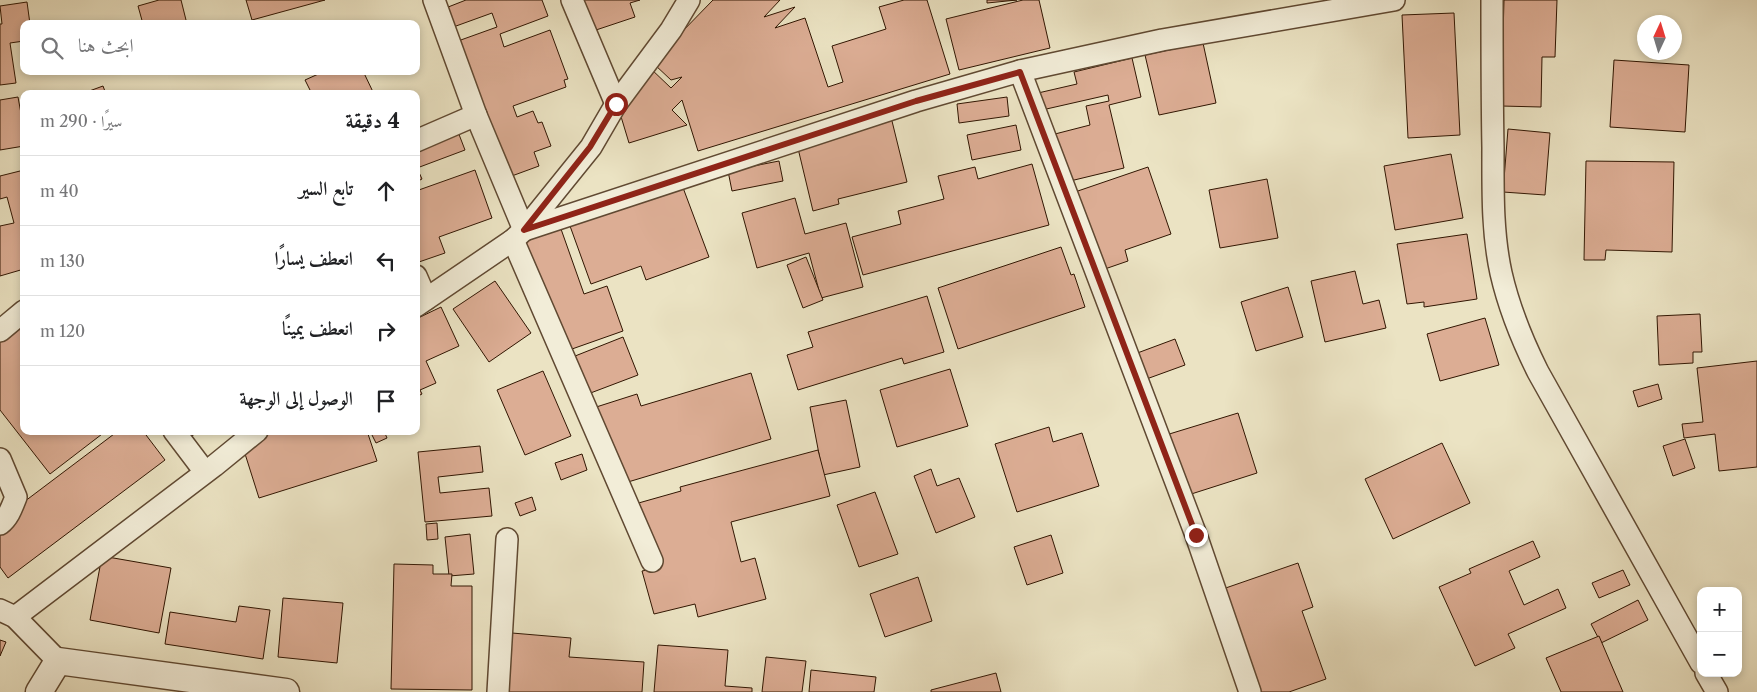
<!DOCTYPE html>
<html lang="ar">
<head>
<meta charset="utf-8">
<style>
  :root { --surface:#fff; --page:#f6f6f6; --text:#202124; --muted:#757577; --line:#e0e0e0 }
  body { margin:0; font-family:"Libre Caslon Text",Amiri,serif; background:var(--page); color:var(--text); direction:rtl }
  .controls { position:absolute; right:15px; bottom:15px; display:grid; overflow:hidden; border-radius:10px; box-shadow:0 2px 8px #0003 }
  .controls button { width:45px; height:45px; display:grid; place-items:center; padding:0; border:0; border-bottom:1px solid var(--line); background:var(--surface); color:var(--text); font:25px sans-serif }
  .compass { position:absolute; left:1637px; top:15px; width:45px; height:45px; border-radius:50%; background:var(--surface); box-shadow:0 2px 8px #0003; rotate:4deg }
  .stop { position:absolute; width:15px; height:15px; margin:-11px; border:4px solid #8f2418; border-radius:50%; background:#fff }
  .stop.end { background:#8f2418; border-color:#fff; box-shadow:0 1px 5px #0008 }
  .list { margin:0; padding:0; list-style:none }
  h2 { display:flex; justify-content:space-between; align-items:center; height:65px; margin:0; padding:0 20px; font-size:21px }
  h2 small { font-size:16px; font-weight:400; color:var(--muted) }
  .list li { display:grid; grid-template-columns:32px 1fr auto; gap:15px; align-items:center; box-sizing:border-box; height:70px; padding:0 20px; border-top:1px solid var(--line) }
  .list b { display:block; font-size:19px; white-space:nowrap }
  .list em { font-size:16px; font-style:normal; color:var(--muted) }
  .icon { flex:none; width:28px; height:28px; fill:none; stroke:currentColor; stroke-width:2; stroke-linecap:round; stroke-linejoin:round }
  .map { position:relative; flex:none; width:1757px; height:692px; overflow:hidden; direction:ltr }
  .search { position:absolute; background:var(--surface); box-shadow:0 2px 8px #0003; left:20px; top:20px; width:400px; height:55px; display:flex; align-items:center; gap:12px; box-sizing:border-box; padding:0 18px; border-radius:10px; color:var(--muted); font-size:19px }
  .panel { position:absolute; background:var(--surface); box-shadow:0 2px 8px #0003; left:20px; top:90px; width:400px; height:345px; border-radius:10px; direction:rtl }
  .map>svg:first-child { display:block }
  .building { fill:#dcad94; stroke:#311602 }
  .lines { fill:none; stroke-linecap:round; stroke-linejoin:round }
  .minor-casing { stroke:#604932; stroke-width:24 }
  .tertiary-casing { stroke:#604932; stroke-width:29 }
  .minor { stroke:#f2edd8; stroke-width:21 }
  .tertiary { stroke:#f2edd8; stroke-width:26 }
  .route { stroke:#8f2418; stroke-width:6 }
</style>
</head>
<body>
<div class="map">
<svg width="1757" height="692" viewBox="0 0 1757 692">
  <rect width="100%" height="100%" fill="#ebe3c3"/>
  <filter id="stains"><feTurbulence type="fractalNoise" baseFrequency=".004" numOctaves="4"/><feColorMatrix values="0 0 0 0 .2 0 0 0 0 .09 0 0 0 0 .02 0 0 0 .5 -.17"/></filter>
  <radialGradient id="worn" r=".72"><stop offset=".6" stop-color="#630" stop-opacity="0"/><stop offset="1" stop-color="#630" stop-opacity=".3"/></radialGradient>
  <g class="building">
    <polygon points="159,0 181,0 187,24 143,24 138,6"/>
    <polygon points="246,0 325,0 252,20"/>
    <polygon points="466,0 542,0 548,16 500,34 504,47 550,30 568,79 564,80 566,87 513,106 517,117 533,111 538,123 542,122 551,146 534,152 539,166 509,177 458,41 497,27 492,13 445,30 438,11"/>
    <polygon points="573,0 640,0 630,3 635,17 584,34"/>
    <polygon points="713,0 780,0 764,17 795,7 775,28 805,18 828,87 843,82 832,46 886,29 879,7 904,0 927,0 950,74 698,151 682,100 672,110 687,125 629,143 616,100 649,67 671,88 682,77 671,80 654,64 676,41 675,39"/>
    <polygon points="987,0 1017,0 987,3"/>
    <polygon points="1023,0 1039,0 1050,48 959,70 946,19"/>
    <polygon points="1504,0 1557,0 1555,57 1542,57 1541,107 1501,106"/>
    <polygon points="27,2 30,24 24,24 24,41 10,43 16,83 0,85 0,24 2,24 0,6"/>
    <polygon points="1454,13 1460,135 1408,138 1402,15"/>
    <polygon points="1203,43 1216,103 1159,115 1145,55"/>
    <polygon points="1132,58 1141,97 1109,105 1124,168 1066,182 1055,134 1090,125 1086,106 1109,101 1108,95 1042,110 1038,93 1077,84 1074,72"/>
    <polygon points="1614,60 1689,65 1685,132 1610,127"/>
    <polygon points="325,71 363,71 374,94 312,94 305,80"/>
    <polygon points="103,86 106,94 81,94"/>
    <polygon points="18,97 24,130 24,146 0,150 0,100"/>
    <polygon points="1007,97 1009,116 959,123 957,104"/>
    <polygon points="891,117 907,182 838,199 839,204 813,211 796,140"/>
    <polygon points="455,124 465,150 417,168 422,179 416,182 416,139"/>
    <polygon points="1016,125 1021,150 972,160 967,135"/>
    <polygon points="1508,129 1550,133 1545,195 1503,192"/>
    <polygon points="1451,154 1463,218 1395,230 1384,166"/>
    <polygon points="779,161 783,181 732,191 728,171"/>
    <polygon points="1586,161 1674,162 1672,252 1606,250 1605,260 1584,260"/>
    <polygon points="1032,164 1049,225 863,275 852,237 901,224 898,211 944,199 938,176 975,167 978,179"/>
    <polygon points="1148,167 1171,234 1125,250 1128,261 1099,271 1072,193"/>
    <polygon points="24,170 24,269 0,276 0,226 14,223 7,197 0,199 0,176"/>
    <polygon points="475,170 492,218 439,237 445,253 416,263 416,191"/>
    <polygon points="1267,179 1278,238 1220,248 1209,190"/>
    <polygon points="682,185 709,257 646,280 641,266 591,284 570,226"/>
    <polygon points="795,198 805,234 846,223 863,287 821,298 809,253 757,268 742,213"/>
    <polygon points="561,229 584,294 607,286 623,331 555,355 517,244"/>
    <polygon points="1467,234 1477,299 1424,307 1424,302 1407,304 1397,244"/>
    <polygon points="1061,247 1071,275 1074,274 1085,307 958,349 938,288"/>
    <polygon points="806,257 823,300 803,308 787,265"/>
    <polygon points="1355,271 1363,304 1379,300 1386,328 1325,342 1311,281"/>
    <polygon points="495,281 531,333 489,362 453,309"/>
    <polygon points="1288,287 1303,337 1256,351 1241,302"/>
    <polygon points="927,296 944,352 904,364 902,358 798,390 787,355 813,347 808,332"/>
    <polygon points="441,307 459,346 426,361 436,383 420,390 422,394 416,397 416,319"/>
    <polygon points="1700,314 1702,352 1693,352 1693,363 1659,365 1657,316"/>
    <polygon points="24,315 24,431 106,431 50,474 0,410 0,333"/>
    <polygon points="1485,318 1499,365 1440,381 1427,334"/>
    <polygon points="623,337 638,375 580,397 565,360"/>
    <polygon points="1175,339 1185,365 1141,381 1132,355"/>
    <polygon points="1757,361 1757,467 1719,471 1715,434 1684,438 1682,424 1703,422 1697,368"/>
    <polygon points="950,369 968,426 897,447 880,390"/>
    <polygon points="543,371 571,436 525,455 497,390"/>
    <polygon points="751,373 771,439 618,485 590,409 637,394 641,406"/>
    <polygon points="1658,384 1662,399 1638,407 1633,391"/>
    <polygon points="846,400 860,467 823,475 810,407"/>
    <polygon points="1238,413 1257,473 1185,496 1166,435"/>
    <polygon points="1049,427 1053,442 1082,433 1099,486 1017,512 995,444"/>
    <polygon points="118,431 143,431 165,460 8,578 0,567 0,520"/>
    <polygon points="176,431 198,431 185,442"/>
    <polygon points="261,431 367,431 377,461 259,498 240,438"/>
    <polygon points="370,431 384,431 387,438 376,443"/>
    <polygon points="1685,439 1695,468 1673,476 1663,446"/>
    <polygon points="1442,443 1470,503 1393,539 1365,479"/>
    <polygon points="480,446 483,472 438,477 440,493 489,488 492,516 425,522 418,452"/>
    <polygon points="818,450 830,496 731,522 741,562 755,558 766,599 698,617 695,604 654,614 642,571 652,569 635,504 681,491 680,487"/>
    <polygon points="582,454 587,470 561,480 555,463"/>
    <polygon points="931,469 937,486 959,478 975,517 936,533 914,476"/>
    <polygon points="875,492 898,554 859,567 837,505"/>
    <polygon points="532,497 536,510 520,516 515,503"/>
    <polygon points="437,523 438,539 427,540 426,524"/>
    <polygon points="470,534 474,574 449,576 445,537"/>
    <polygon points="1051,535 1063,573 1027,585 1014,547"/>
    <polygon points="1533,541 1540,557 1509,571 1524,605 1558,589 1566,608 1508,634 1515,648 1475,666 1439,587 1471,573 1469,569"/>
    <polygon points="102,556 171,568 159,633 90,620"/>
    <polygon points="1298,563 1313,607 1302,611 1326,679 1289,692 1252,692 1217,591"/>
    <polygon points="394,564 433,565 433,574 452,574 451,586 472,586 472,690 391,689"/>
    <polygon points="1623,570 1630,585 1599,598 1592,583"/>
    <polygon points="918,577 932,621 885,637 870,594"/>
    <polygon points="283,598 343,603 337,663 278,657"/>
    <polygon points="1638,600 1648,620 1601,643 1591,624"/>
    <polygon points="239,606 270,610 263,659 165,644 170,612 236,622"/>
    <polygon points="500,632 571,638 569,657 644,662 642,692 495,692"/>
    <polygon points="1599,636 1623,692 1561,692 1546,658"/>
    <polygon points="0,640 6,642 0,656"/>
    <polygon points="658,645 728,650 725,686 752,688 752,692 654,692"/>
    <polygon points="766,657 806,661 802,692 762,692"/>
    <polygon points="811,670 876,677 874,692 809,692"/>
    <polygon points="996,673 1001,692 931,692 931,690"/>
  </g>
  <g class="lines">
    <defs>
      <g id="minor">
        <polyline points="434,0 476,115 524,230 916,101 1020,71 1162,40 1394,0"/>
        <polyline points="572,0 616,104"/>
        <path d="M1492,0c0,49 0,99 1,148 0,41 -1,84 8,125 8,35 21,67 37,99l163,291"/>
        <polyline points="1020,71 1196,535 1250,692"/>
        <polyline points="416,141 476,115"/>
        <polyline points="513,240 652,561"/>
        <polyline points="416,276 426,299"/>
        <polyline points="416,306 513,240 524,230 591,147 616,104 671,30 689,0"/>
        <polyline points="0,331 24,311"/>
        <polyline points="174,431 205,472"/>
        <path d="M0,459l16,38c-4,10 -7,20 -16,27"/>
        <polyline points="0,610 15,617 58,661"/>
        <polyline points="15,617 214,466 257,431"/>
        <polyline points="1706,673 1717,692"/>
        <polyline points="498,692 507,539"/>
      </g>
      <polyline id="tertiary" points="39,692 58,661 286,692"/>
    </defs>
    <use href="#minor" class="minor-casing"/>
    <use href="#tertiary" class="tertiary-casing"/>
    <use href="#minor" class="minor"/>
    <use href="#tertiary" class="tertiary"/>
  </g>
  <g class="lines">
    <polyline class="route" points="616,104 590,147 524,230 916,101 1020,72 1196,535"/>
  </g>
  <rect width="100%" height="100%" filter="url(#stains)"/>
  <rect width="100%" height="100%" fill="url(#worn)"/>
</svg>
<div class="controls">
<button>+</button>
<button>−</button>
</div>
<svg class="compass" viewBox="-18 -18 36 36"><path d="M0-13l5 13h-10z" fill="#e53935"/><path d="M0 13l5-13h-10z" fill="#757577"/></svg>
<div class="stop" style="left:616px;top:104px"></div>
<div class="stop end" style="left:1196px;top:535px"></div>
<div class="search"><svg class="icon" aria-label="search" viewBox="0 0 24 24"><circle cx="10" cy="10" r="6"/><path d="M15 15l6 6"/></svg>ابحث هنا</div>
<section class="panel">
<h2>4 دقيقة<small>سيرًا · 290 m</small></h2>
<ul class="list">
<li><svg class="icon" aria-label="ahead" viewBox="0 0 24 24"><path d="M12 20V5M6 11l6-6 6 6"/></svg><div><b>تابع السير</b></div><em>40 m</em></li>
<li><svg class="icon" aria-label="left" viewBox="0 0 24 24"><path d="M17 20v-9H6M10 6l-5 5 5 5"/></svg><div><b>انعطف يسارًا</b></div><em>130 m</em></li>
<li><svg class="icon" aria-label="right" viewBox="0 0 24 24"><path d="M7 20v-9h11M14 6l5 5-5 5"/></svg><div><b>انعطف يمينًا</b></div><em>120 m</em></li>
<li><svg class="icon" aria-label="arrive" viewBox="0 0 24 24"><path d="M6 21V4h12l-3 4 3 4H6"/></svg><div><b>الوصول إلى الوجهة</b></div></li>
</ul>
</section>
</div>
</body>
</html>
